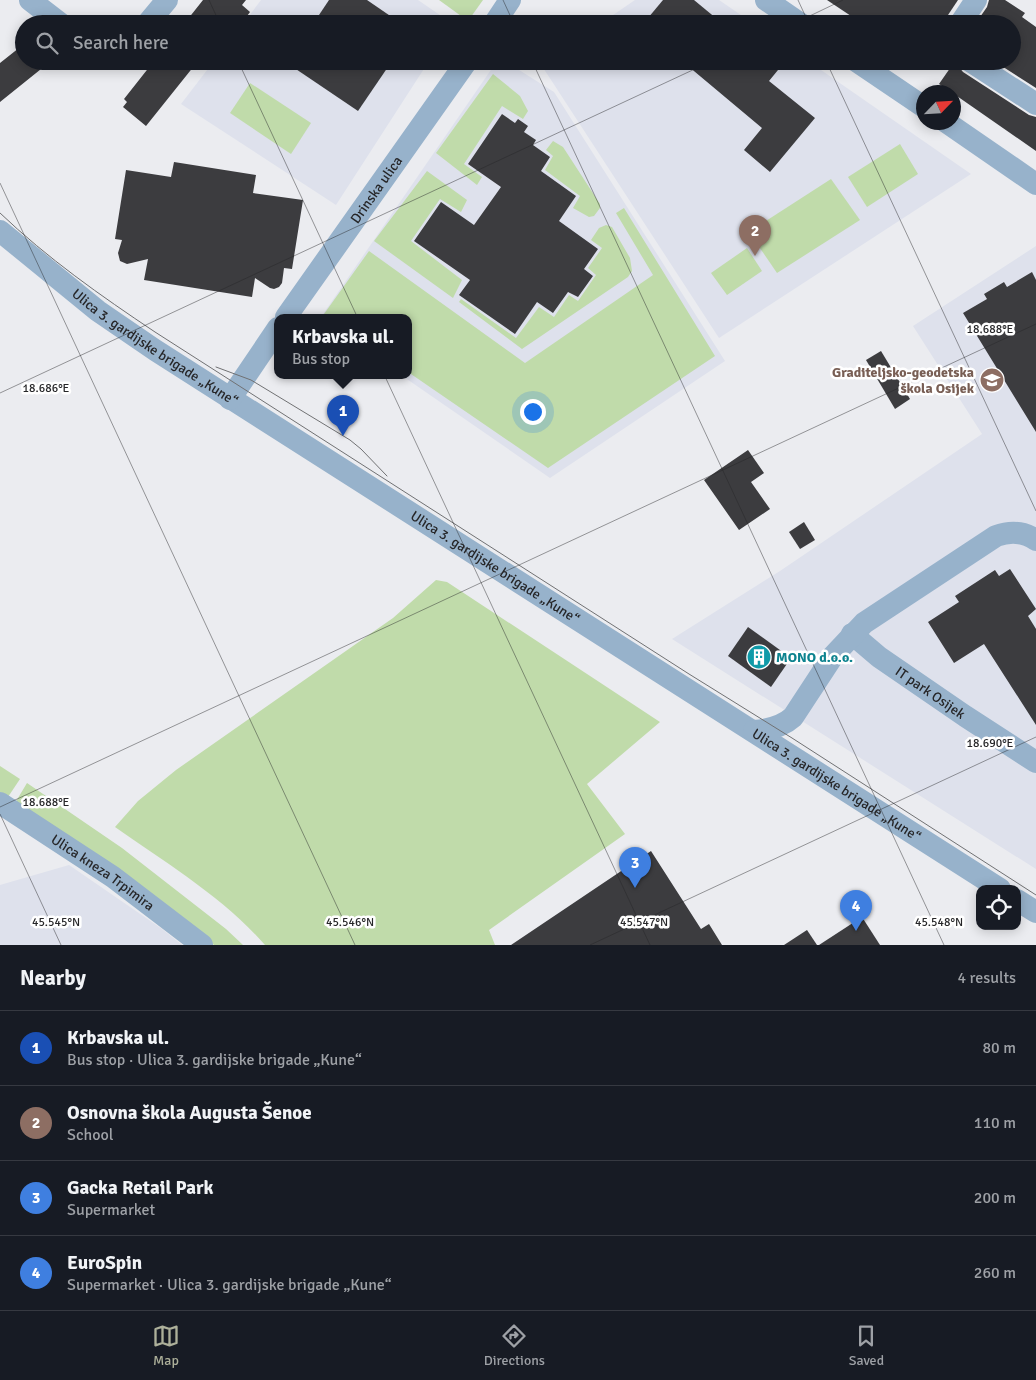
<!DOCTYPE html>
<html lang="en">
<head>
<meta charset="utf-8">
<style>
  :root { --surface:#171b24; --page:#242831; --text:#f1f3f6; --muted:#9ea1a6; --line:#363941; --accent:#adb09a }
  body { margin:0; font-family:Signika,sans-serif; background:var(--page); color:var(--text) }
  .controls { position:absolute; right:15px; bottom:15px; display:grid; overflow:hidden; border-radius:10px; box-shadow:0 2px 12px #0003 }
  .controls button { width:45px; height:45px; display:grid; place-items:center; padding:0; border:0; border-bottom:1px solid var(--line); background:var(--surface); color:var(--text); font:25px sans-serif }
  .compass { position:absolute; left:916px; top:85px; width:45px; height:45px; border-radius:50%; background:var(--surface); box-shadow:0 2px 12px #0003; rotate:65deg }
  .you { position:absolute; left:532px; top:411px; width:18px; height:18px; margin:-12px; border:4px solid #fff; border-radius:50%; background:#1a73e8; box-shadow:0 0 0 8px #1a73e833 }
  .badge { display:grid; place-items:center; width:32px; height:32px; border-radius:50%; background:var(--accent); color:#fff; font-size:16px; font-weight:700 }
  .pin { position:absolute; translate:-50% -41px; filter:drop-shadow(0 1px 2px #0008) }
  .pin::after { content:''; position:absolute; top:26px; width:18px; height:15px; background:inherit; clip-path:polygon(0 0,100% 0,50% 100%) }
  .popup { position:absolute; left:274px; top:314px; width:138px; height:65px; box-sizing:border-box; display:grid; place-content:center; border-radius:10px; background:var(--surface); filter:drop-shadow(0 1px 4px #0005); font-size:16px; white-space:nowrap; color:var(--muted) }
  .popup b { font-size:19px; color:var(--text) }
  .popup::after { content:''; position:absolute; left:50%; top:100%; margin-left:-10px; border:10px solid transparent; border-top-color:var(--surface) }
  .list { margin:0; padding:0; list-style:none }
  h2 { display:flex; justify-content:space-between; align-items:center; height:65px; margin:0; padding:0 20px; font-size:21px }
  h2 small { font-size:16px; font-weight:400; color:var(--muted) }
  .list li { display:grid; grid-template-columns:32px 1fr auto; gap:15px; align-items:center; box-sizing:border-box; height:75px; padding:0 20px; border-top:1px solid var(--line) }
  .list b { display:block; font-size:19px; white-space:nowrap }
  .list p { margin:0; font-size:16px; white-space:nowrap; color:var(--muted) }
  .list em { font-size:16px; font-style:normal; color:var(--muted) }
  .icon { flex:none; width:28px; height:28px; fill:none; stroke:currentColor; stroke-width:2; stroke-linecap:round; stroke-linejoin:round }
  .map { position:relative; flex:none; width:1036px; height:945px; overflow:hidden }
  .search { position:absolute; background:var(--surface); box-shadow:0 2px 12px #0003; left:15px; right:15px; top:15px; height:55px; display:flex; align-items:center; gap:12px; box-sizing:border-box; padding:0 18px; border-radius:28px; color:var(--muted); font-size:19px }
  .sheet { height:365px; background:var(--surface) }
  nav { display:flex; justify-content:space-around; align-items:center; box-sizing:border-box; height:70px; border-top:1px solid var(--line); background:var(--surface); font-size:14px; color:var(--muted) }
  nav a { display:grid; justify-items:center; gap:2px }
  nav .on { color:var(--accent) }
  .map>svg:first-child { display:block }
  .built { fill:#dee1ec }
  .green { fill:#c0dbaa }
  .building { fill:#3c3c3f }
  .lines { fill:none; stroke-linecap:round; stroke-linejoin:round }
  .minor { stroke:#97b2cb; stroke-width:22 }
  .tram { stroke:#707173; stroke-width:1 }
  .ticks { fill:none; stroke:#262628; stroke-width:1; stroke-opacity:0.45 }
  .labels { text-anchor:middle; stroke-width:5; stroke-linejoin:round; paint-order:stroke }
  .street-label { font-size:14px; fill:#262628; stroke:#fff }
  .education-label { font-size:14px; font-weight:bold; fill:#785e54; stroke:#fff; text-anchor:end }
  .culture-label { font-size:14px; font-weight:bold; fill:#0d838f; stroke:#fff; text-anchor:start }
  .ticks-label { font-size:12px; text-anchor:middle; fill:#262628; stroke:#fff; stroke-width:5; stroke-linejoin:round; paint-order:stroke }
</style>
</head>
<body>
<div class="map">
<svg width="1036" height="945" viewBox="0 0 1036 945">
  <rect width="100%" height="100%" fill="#ebecf0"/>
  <g class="built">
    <polygon points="261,0 418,0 453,24 243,24"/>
    <polygon points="635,0 719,0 754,24 600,24"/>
    <polygon points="214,61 429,61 336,205 181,104"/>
    <polygon points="497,61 505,61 554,92 725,361 550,478 401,375 408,375 408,317 321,317"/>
    <polygon points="543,61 808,61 971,174 719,338 540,63"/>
    <polygon points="1036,246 1036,869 672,639 780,571 982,434 913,326"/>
    <polygon points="69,865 162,929 182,945 0,945 0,885"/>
  </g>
  <g class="green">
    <polygon points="439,0 483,0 468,21"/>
    <polygon points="493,74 520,96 528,111 523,119 502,106 464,164 482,177 477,185 436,153"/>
    <polygon points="250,83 311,123 291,154 230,113"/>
    <polygon points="553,141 563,147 600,204 600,208 594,216 589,217 573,208 580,196 545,170 553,156 546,150"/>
    <polygon points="900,144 918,174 867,207 848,177"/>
    <polygon points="427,171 467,200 461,212 440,199 411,241 462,280 453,298 374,241"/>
    <polygon points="831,179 860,220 777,273 749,232"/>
    <polygon points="624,208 715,356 548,468 408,372 408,317 329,317 324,314 369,251 525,363 653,275 616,213"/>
    <polygon points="606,225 612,227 630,258 632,271 628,277 522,349 459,302 461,299 516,338 539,307 554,317 569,295 578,301 596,275 588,268 602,248 591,240 599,228"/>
    <polygon points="747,248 762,271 727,295 711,273"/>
    <path d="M436,580l11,2 213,140 -73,62 38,50 -136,96 6,15h-230c-42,-48 -99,-82 -150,-118l23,-26 38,-31 217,-152z"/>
    <polygon points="0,766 20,779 8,797 0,792"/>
    <polygon points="27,783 122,848 226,929 243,945 214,945 184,918 15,803"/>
  </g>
  <g class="building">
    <polygon points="203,0 246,0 242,5 250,12 241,24 184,24"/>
    <polygon points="329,0 367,0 402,24 313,24"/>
    <polygon points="663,0 694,0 723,24 643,24"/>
    <polygon points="827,0 958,0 942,24 863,24"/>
    <polygon points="989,0 1005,0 1025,13 1022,17 1036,27 1036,88 994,61 1012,61 1012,24 984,24 978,20 987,7"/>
    <polygon points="24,44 24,61 51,61 0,102 0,63"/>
    <polygon points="154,61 198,61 146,126 123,107 127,102 124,99"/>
    <polygon points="284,61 392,61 358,111"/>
    <polygon points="682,61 768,61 778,70 769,81 815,118 770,172 744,150 762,128"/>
    <polygon points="955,61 957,61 959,67 963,72 1029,115 1036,117 1036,151 954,94 954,92 951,92 939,84"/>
    <polygon points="502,114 515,123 518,119 528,126 524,132 536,140 533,145 550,157 541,171 576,196 559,221 598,249 584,269 593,276 578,297 568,292 553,313 537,302 515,334 459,295 470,280 414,241 441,202 474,225 501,187 468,164"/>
    <polygon points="174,162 256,175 253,193 303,200 292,269 284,268 282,283 279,287 274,289 270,288 255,278 252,297 144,280 148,259 127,264 120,261 118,253 122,240 115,239 126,170 171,177"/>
    <polygon points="1032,272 1036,280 1036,432 963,313 987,299 984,294 1004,282 1007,287"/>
    <polygon points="881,351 910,399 895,409 866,360"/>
    <polygon points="748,450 764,473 751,482 770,509 739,530 704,480"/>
    <polygon points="804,522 815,540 800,549 789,532"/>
    <polygon points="1010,569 1036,609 1028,616 1036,629 1036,725 984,644 954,663 928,622 959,602 955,596 995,570 999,576"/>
    <polygon points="748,627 791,658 771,687 728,656"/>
    <polygon points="651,851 701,929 709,924 722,945 511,945"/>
    <polygon points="862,917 880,945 819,945"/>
    <polygon points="807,930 817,945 784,945"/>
  </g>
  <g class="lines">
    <g class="minor">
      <polyline points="30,0 61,24"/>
      <polyline points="766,0 801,24"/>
      <polyline points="147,24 167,0"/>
      <polyline points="494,24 510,0"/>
      <polyline points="960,24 976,0"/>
      <polyline points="856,61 924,107"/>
      <polyline points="970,61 1036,104"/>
      <polyline points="946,122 1036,184"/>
      <path id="s1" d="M0,231l98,80 57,39 845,539"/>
      <path id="s2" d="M286,317l181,-256"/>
      <polyline points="230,399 278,328"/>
      <path id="s3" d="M852,634l27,23 86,59 71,46"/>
      <path d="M754,731c14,-1 28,-4 39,-14l40,-61 31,-33 132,-87c14,-5 27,-5 40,4"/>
      <path id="s4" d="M0,803l113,74 89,68"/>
      <polyline points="1017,900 1036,912"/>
    </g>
    <g class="tram">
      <path d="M0,213c47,45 101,83 155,119l534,342 103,64 244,157"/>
      <polyline points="216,367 251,380 350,440 361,449 387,476"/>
    </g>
  </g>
  <path class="ticks" d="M209,0l11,24M503,0l11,24M798,0l11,24M793,24l50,-24M238,61l412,884M532,61l412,884M826,61l210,450M0,183l355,762M0,393l712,-332M0,807l1036,-483M0,814l61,131M590,945l446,-208"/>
  <defs>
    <symbol id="school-disc" viewBox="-11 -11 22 22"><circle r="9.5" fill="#8d6e63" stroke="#fff"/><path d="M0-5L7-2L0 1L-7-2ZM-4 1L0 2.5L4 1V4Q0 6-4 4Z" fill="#fff"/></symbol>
    <symbol id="building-disc" viewBox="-11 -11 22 22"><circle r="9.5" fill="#0f9aa8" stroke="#fff"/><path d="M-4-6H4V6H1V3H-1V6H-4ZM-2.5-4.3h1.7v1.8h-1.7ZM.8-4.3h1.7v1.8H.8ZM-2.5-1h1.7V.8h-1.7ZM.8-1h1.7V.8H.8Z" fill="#fff"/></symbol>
  </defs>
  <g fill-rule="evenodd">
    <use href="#school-disc" x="978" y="366" width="28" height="28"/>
    <use href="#building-disc" x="745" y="643" width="28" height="28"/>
  </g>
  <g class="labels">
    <g class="street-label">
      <text dy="5" stroke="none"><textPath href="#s2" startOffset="156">Drinska ulica</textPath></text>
      <text dy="5" stroke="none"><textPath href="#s1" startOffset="194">Ulica 3. gardijske brigade „Kune“</textPath></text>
      <text dy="5" stroke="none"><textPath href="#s1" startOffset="599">Ulica 3. gardijske brigade „Kune“</textPath></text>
      <text dy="5" stroke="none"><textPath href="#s3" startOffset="98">IT park Osijek</textPath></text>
      <text dy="5" stroke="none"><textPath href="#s1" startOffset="1004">Ulica 3. gardijske brigade „Kune“</textPath></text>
      <text dy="5" stroke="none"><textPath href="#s4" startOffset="124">Ulica kneza Trpimira</textPath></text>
    </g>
    <g class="education-label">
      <text x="974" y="377">Graditeljsko-geodetska<tspan x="974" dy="16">škola Osijek</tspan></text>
    </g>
    <g class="culture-label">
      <text x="776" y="662">MONO d.o.o.</text>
    </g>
  </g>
  <g class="ticks-label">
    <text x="990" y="333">18.688°E</text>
    <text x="46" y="392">18.686°E</text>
    <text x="990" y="747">18.690°E</text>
    <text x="46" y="806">18.688°E</text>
    <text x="56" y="926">45.545°N</text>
    <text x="350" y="926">45.546°N</text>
    <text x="644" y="926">45.547°N</text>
    <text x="939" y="926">45.548°N</text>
  </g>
</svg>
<div class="controls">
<button><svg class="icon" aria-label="locate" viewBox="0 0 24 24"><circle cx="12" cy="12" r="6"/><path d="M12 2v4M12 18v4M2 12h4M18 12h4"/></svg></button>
</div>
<svg class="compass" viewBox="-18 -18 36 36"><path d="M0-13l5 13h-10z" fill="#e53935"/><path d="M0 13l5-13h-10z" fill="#9ea1a6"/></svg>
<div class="you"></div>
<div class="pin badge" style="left:343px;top:436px;background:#1a4fb4">1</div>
<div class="popup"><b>Krbavska ul.</b>Bus stop</div>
<div class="pin badge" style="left:755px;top:256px;background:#8d6e63">2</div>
<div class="pin badge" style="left:635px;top:888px;background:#3f7fe0">3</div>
<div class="pin badge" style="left:856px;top:931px;background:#3f7fe0">4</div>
<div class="search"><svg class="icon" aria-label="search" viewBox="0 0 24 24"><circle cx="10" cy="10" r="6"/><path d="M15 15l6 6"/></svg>Search here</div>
</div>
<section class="sheet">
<h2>Nearby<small>4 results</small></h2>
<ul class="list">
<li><span class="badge" style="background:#1a4fb4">1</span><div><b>Krbavska ul.</b><p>Bus stop · Ulica 3. gardijske brigade „Kune“</p></div><em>80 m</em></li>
<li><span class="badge" style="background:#8d6e63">2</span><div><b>Osnovna škola Augusta Šenoe</b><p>School</p></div><em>110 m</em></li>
<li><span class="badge" style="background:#3f7fe0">3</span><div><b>Gacka Retail Park</b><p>Supermarket</p></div><em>200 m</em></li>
<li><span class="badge" style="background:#3f7fe0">4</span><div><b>EuroSpin</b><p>Supermarket · Ulica 3. gardijske brigade „Kune“</p></div><em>260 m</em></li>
</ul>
</section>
<nav>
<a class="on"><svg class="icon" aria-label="map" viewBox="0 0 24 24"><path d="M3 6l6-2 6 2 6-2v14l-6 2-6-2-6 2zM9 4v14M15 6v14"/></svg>Map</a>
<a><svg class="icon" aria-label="directions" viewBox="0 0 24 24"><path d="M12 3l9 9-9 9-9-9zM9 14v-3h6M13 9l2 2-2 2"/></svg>Directions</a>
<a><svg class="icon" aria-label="saved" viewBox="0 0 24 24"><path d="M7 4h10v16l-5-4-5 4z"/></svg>Saved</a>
</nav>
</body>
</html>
